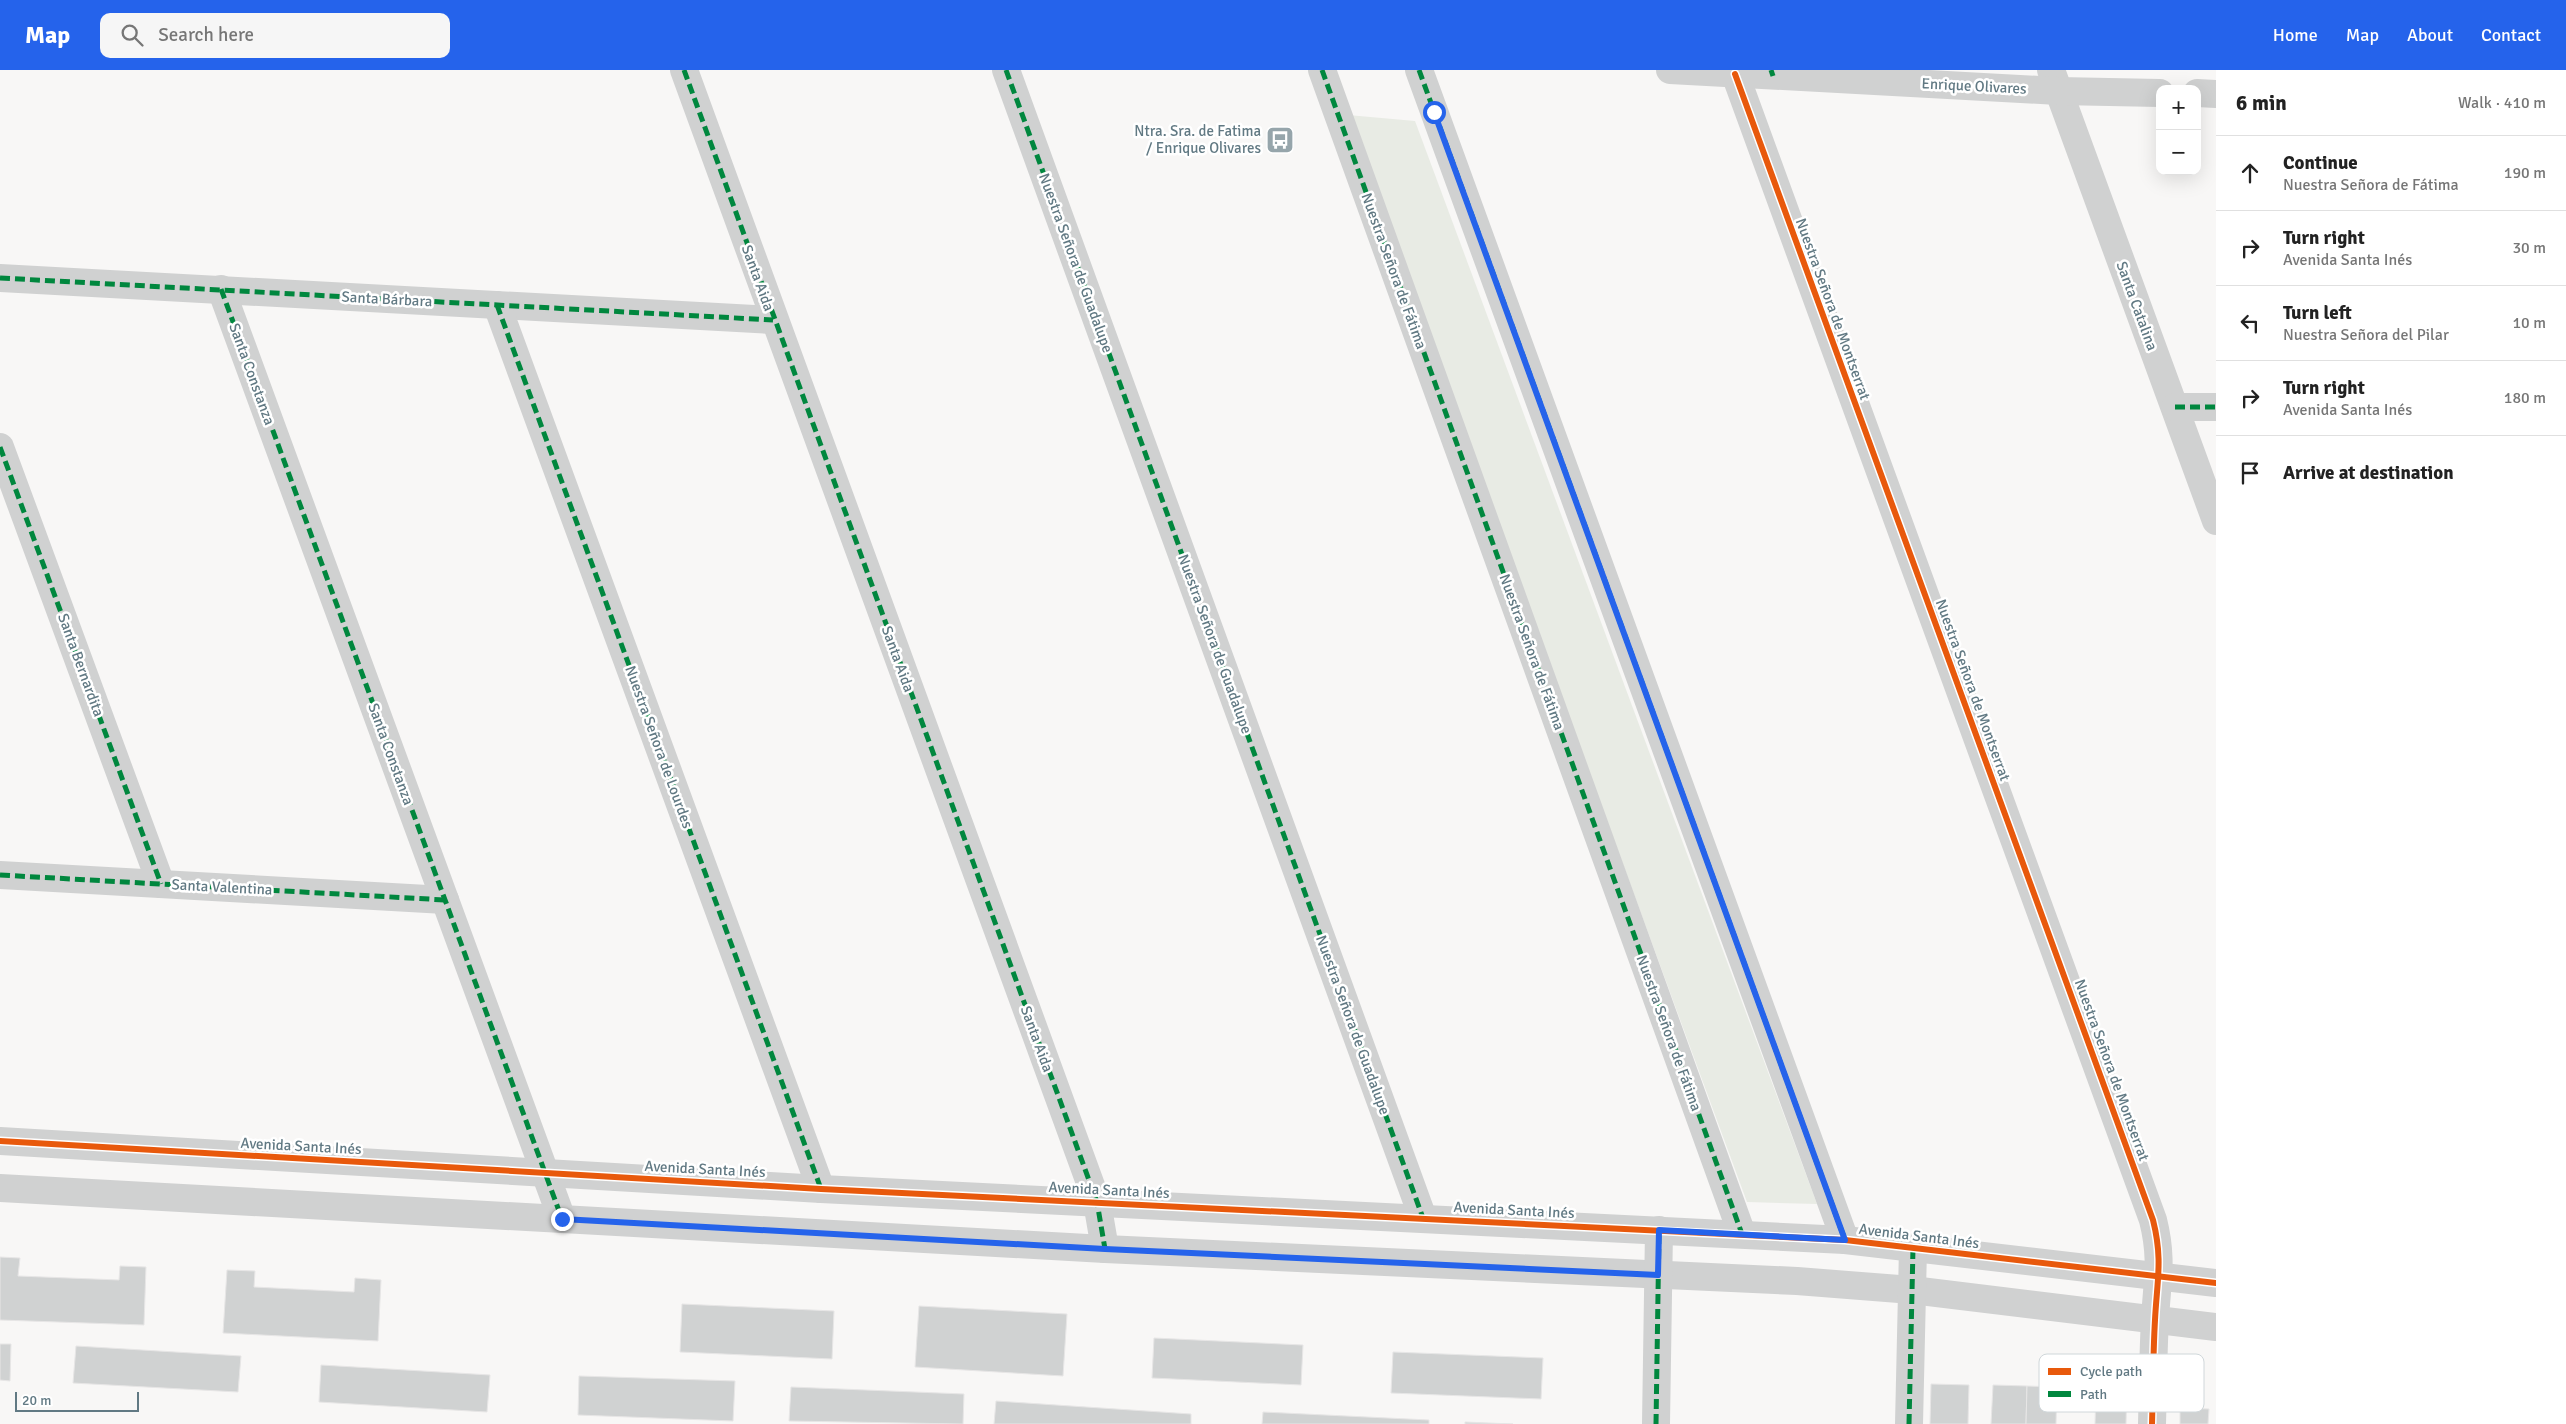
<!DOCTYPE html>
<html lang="en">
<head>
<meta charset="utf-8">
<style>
  :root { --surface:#fff; --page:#f6f6f6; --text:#222; --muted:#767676; --line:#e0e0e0; --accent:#2563eb }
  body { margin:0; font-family:Signika,sans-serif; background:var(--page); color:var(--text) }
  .controls { position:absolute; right:15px; top:15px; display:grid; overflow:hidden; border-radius:10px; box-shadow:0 5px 20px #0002 }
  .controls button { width:45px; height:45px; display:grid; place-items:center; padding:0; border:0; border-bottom:1px solid var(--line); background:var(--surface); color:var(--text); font:25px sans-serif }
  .scale { position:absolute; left:15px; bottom:12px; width:124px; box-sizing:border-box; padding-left:5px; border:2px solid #617983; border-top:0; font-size:14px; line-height:18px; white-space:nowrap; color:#617983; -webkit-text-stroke:4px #fff; paint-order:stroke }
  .stop { position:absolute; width:15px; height:15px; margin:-11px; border:4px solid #2563eb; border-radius:50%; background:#fff }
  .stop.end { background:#2563eb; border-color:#fff; box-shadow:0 1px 5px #0008 }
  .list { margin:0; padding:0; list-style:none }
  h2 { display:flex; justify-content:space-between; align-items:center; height:65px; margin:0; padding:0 20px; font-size:21px }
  h2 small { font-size:16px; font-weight:400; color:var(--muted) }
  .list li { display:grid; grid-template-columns:32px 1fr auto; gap:15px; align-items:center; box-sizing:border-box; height:75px; padding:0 20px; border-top:1px solid var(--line) }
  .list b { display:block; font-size:19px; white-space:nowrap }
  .list p { margin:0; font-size:16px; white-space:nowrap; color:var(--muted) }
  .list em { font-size:16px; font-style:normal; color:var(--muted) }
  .icon { flex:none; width:28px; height:28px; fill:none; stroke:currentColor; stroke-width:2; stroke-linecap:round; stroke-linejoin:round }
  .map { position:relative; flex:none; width:2216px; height:1354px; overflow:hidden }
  header { display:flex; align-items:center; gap:30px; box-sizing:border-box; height:70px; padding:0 25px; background:var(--accent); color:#fff }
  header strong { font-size:24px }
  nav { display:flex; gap:28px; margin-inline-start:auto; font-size:18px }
  .search { width:350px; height:45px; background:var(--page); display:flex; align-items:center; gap:12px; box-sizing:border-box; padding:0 18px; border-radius:10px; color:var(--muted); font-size:19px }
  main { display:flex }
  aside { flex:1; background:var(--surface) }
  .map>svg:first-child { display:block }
  .green { fill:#e8ebe4 }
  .building { fill:#d0d2d2; stroke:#e7e6e6 }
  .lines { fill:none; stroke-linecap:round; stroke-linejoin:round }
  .minor { stroke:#d0d1d1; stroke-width:28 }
  .tertiary { stroke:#d0d1d1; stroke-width:28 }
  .quiet { stroke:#00873e; stroke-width:5; stroke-dasharray:10 5; stroke-linecap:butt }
  .cycleway-casing { stroke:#fff; stroke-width:9 }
  .cycleway { stroke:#e8590c; stroke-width:6 }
  .route { stroke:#2563eb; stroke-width:6 }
  .labels { text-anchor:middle; stroke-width:5; stroke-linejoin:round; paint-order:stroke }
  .street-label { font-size:15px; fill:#617983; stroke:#fff }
  .poi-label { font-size:15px; fill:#617983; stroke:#fff; text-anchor:end }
  .key { fill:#fff; stroke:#d0d7da; stroke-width:1 }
  .key-label { font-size:14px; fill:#617983 }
</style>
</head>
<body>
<header>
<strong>Map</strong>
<div class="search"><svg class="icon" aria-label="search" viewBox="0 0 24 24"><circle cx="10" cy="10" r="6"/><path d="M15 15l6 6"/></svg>Search here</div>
<nav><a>Home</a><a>Map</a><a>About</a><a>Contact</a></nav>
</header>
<main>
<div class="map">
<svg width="2216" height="1354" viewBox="0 0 2216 1354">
  <rect width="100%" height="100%" fill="#f8f7f6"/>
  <polygon class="green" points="1348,45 1415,51 1817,1134 1747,1132"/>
  <g class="building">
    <polygon points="0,1187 20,1188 18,1206 119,1210 120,1196 146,1197 144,1255 0,1250"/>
    <polygon points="227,1200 255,1201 254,1217 354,1222 355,1208 381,1210 378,1271 223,1263"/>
    <polygon points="682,1234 834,1241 832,1289 680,1282"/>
    <polygon points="919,1236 1067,1244 1063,1306 915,1297"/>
    <polygon points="1154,1268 1303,1275 1301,1315 1152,1308"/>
    <polygon points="0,1274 11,1274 10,1311 0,1310"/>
    <polygon points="76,1276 241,1286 238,1322 73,1313"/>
    <polygon points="1393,1282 1543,1288 1541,1329 1391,1323"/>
    <polygon points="321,1295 490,1305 487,1342 319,1332"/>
    <polygon points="579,1306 735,1311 733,1351 578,1345"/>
    <polygon points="1931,1314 1969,1315 1968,1354 1930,1354"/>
    <polygon points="1993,1315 2027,1316 2026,1354 1991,1354"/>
    <polygon points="2027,1316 2057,1317 2056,1354 2026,1354"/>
    <polygon points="2096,1316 2127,1317 2126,1354 2095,1354"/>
    <polygon points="791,1317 964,1324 963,1354 789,1351"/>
    <polygon points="996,1331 1191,1344 1191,1354 994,1354"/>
    <polygon points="2180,1338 2209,1339 2208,1354 2180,1354"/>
    <polygon points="1263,1342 1429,1350 1429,1354 1262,1354"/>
    <polygon points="1465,1352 1513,1354 1465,1354"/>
  </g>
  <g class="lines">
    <g class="minor">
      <polyline points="684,0 1097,1132 1105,1179"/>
      <polyline points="1006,0 1423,1148"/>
      <polyline points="1322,0 1742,1164"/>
      <polyline points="1419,0 1845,1170"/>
      <polyline points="2051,0 2216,451"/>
      <path d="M1735,4l418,1146c10,40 4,60 2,100 -2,34 -2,69 -3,104"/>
      <polyline points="0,208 773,250"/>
      <polyline points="221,219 562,1149"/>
      <polyline points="497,235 821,1119"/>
      <polyline points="2175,337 2216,337"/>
      <polyline points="0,377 161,814"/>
      <polyline points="0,805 445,830"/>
      <polyline points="0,1071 821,1119 1845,1170 2216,1213"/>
      <polyline points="0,1118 1105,1179 1797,1211 1912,1220 2216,1257"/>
      <polyline points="1656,1354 1659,1160"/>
      <polyline points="1909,1354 1913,1178"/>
    </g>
    <g class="tertiary">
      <polyline points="1670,0 2058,21 2160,23"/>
      <polyline points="2197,23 2216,24"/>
    </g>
    <g class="quiet">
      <polyline points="684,0 1097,1132 1105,1179"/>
      <polyline points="1006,0 1423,1148"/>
      <polyline points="1322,0 1742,1164"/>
      <polyline points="1419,0 1845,1170"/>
      <polyline points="1771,0 1773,6"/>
      <polyline points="0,208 773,250"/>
      <polyline points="221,219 562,1149"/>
      <polyline points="497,235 821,1119"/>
      <polyline points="2175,337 2216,337"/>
      <polyline points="0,377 161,814"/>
      <polyline points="0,805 445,830"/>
      <polyline points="1656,1354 1659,1160"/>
      <polyline points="1909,1354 1913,1178"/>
    </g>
    <defs>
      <g id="cycleway">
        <path d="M1735,4l418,1146c10,40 4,60 2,100 -2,34 -2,69 -3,104"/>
        <polyline points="0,1071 821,1119 1845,1170 2216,1213"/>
      </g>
    </defs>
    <use href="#cycleway" class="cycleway-casing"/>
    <use href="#cycleway" class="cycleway"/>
  </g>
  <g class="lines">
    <polyline class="route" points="562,1149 1105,1179 1658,1205 1659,1160 1845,1170 1434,42"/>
  </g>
  <defs>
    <symbol id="bus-square" viewBox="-11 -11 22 22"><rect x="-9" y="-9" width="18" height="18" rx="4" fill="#96a5ab" stroke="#fff"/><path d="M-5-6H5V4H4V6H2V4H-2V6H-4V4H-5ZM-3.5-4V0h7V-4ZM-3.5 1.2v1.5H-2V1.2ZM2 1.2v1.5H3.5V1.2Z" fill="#fff"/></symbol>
  </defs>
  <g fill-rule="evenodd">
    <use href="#bus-square" x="1264" y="54" width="32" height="32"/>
  </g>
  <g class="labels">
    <g class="street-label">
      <text transform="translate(1974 16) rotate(3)" y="5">Enrique Olivares</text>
      <text transform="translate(1076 193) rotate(70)" y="5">Nuestra Señora de Guadalupe</text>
      <text transform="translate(1394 201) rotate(70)" y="5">Nuestra Señora de Fátima</text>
      <text transform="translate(758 208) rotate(70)" y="5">Santa Aida</text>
      <text transform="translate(387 229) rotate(3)" y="5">Santa Bárbara</text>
      <text transform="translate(2137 236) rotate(70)" y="5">Santa Catalina</text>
      <text transform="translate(1833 239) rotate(70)" y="5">Nuestra Señora de Montserrat</text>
      <text transform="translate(252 304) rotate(70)" y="5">Santa Constanza</text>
      <text transform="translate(1215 574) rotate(70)" y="5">Nuestra Señora de Guadalupe</text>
      <text transform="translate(1532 582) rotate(70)" y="5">Nuestra Señora de Fátima</text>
      <text transform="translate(898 589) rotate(70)" y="5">Santa Aida</text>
      <text transform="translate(81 595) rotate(70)" y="5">Santa Bernardita</text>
      <text transform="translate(1973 620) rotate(70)" y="5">Nuestra Señora de Montserrat</text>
      <text transform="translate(659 677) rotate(70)" y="5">Nuestra Señora de Lourdes</text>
      <text transform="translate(391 684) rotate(70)" y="5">Santa Constanza</text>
      <text transform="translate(222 817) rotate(3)" y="5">Santa Valentina</text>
      <text transform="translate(1353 955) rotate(70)" y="5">Nuestra Señora de Guadalupe</text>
      <text transform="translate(1669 963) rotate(70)" y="5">Nuestra Señora de Fátima</text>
      <text transform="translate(1037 969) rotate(70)" y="5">Santa Aida</text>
      <text transform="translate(2112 1000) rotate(70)" y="5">Nuestra Señora de Montserrat</text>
      <text transform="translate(301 1076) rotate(3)" y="5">Avenida Santa Inés</text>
      <text transform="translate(705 1099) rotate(3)" y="5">Avenida Santa Inés</text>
      <text transform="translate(1109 1120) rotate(3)" y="5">Avenida Santa Inés</text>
      <text transform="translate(1514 1140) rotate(3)" y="5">Avenida Santa Inés</text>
      <text transform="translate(1919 1166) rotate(7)" y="5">Avenida Santa Inés</text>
    </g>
    <g class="poi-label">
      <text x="1261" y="66">Ntra. Sra. de Fatima<tspan x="1261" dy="17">/ Enrique Olivares</tspan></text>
    </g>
  </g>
  <rect x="2039" y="1284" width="165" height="58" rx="8" class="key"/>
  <rect x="2048" y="1298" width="23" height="7" fill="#e8590c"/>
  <rect x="2048" y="1321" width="23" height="6" fill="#00873e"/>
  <g class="key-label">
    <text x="2080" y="1306">Cycle path</text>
    <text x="2080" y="1329">Path</text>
  </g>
</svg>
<div class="controls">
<button>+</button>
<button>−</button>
</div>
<div class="scale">20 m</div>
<div class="stop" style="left:1434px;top:42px"></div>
<div class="stop end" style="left:562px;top:1149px"></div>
</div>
<aside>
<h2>6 min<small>Walk · 410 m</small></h2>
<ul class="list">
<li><svg class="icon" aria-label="ahead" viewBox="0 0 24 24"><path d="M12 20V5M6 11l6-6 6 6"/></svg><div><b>Continue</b><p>Nuestra Señora de Fátima</p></div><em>190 m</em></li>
<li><svg class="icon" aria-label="right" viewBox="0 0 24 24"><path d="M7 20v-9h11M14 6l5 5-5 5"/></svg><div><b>Turn right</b><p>Avenida Santa Inés</p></div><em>30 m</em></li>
<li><svg class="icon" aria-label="left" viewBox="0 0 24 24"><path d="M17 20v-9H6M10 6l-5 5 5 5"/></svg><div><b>Turn left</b><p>Nuestra Señora del Pilar</p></div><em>10 m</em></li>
<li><svg class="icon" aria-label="right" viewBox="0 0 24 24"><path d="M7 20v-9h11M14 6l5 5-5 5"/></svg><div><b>Turn right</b><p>Avenida Santa Inés</p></div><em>180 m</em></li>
<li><svg class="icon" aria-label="arrive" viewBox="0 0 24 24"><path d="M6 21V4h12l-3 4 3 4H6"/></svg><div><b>Arrive at destination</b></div></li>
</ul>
</aside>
</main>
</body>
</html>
